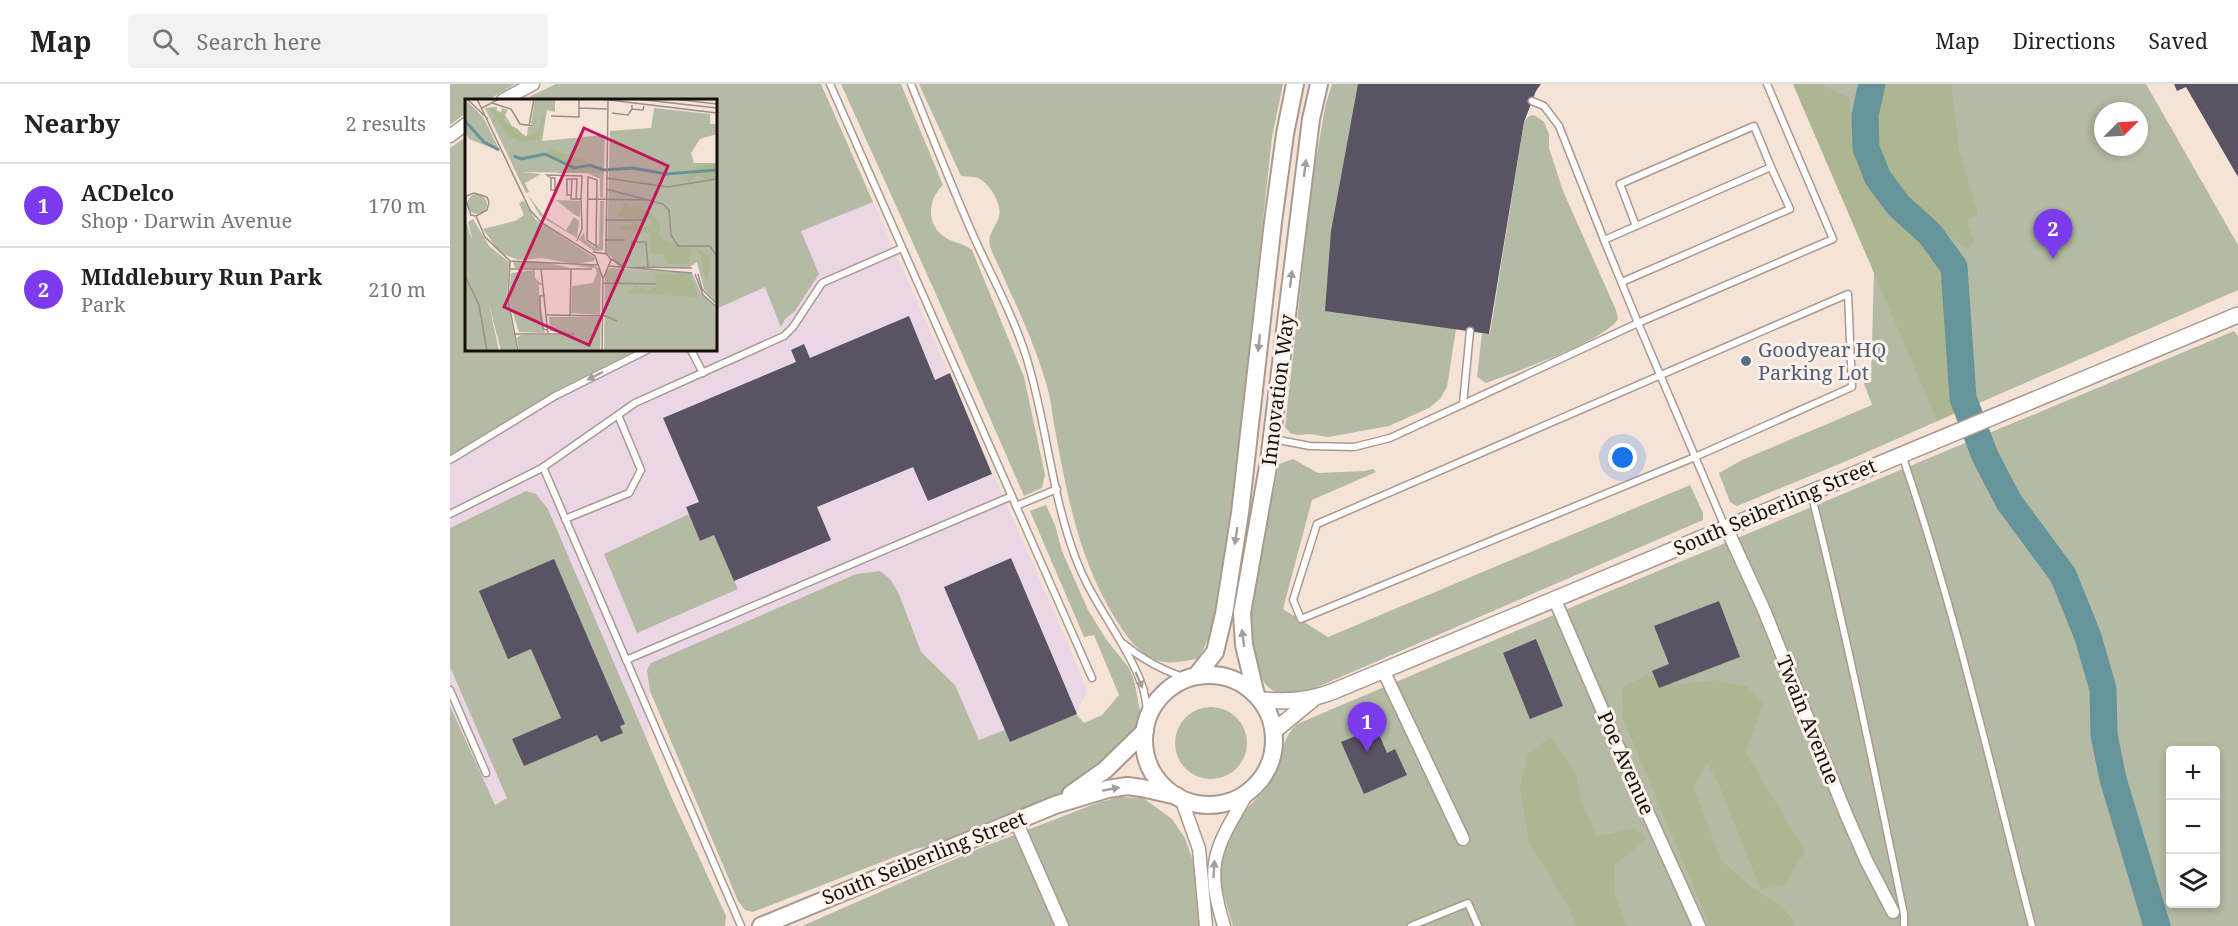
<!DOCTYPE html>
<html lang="en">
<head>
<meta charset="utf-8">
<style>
  :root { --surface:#fff; --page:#f2f2f2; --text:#222; --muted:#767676; --line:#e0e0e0; --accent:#7c3aed }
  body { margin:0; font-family:"Noto Serif",serif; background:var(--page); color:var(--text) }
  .controls { position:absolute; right:18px; bottom:18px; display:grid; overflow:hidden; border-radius:6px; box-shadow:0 3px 9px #0003 }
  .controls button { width:54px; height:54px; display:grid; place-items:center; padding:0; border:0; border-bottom:2px solid var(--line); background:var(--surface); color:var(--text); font:30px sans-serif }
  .compass { position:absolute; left:1644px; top:18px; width:54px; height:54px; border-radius:50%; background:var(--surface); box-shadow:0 3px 9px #0003; rotate:66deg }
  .you { position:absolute; left:1173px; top:374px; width:21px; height:21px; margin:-15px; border:4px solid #fff; border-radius:50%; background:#1a73e8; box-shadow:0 0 0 9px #1a73e833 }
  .badge { display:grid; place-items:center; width:39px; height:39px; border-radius:50%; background:var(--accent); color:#fff; font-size:20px; font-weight:700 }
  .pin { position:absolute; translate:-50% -50px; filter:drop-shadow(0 2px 3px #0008) }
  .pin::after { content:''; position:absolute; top:32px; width:21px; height:18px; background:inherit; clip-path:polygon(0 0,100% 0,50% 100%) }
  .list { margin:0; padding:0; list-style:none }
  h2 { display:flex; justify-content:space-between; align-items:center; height:78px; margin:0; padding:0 24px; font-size:26px }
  h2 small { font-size:20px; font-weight:400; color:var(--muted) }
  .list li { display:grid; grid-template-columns:39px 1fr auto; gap:18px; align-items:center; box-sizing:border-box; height:84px; padding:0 24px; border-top:2px solid var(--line) }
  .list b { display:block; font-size:22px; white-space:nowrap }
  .list p { margin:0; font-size:20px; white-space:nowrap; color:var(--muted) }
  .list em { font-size:20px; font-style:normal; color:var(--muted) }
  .icon { flex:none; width:33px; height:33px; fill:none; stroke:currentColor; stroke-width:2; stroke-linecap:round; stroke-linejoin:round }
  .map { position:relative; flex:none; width:1788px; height:842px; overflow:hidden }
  header { display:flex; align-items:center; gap:36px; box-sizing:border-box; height:84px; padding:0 30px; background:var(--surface); border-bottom:2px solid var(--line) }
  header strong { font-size:28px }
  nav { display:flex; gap:33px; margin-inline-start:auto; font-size:21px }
  .search { width:420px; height:54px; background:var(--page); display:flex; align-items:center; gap:15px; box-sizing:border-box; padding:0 21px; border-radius:6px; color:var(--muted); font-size:22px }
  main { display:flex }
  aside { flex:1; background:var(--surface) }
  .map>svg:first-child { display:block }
  .industrial { fill:#ead6e5 }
  .green { fill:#b5baa4; fill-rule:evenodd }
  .forest { fill:#adb591 }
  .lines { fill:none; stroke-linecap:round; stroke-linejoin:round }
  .river { stroke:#66949b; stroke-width:27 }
  .building { fill:#595463 }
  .service-casing { stroke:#aa998f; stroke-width:9 }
  .minor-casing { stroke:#aa998f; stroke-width:15 }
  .tertiary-casing { stroke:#aa998f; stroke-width:18 }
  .secondary-casing { stroke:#aa998f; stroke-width:20 }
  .service { stroke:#fff; stroke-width:6 }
  .minor { stroke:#fff; stroke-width:12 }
  .tertiary { stroke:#fff; stroke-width:15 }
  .secondary { stroke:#fff; stroke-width:16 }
  .oneway { fill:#a29f9e }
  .service-dot { fill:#5c6f8a; stroke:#fdf2eb; stroke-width:2 }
  .labels { text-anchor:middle; stroke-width:6; stroke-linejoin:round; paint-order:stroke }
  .service-label { font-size:20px; fill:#4e5e75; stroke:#fdf2eb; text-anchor:start }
  .street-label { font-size:20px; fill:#16100c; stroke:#fdf2eb }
  .inset-river { fill:none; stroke:#66949b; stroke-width:3 }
  .inset-road { fill:none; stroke:#9c8f86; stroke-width:1.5 }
  .view { fill:#c2185b; fill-opacity:0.15; stroke:#c2185b; stroke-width:3 }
  .inset-edge { fill:none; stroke:#16100c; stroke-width:3 }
</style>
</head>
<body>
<header>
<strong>Map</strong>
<div class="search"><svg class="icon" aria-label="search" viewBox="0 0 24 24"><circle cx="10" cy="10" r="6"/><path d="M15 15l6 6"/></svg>Search here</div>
<nav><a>Map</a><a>Directions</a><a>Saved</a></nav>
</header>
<main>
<aside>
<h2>Nearby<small>2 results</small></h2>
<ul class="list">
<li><span class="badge">1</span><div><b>ACDelco</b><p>Shop · Darwin Avenue</p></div><em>170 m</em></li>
<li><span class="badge">2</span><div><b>MIddlebury Run Park</b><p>Park</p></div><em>210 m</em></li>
</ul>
</aside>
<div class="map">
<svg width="1788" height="842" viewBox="0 0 1788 842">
  <rect width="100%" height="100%" fill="#f5e3d8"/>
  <polygon class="industrial" points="106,0 371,0 619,562 637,607 626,630 560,658 529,656 505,601 471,568 449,510 430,487 406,490 201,579 197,657 57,714 45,721 0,622 0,64 16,53 16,266 266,266 266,16 73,16"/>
  <g class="green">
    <polygon points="0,0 65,0 38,16 16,16 16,29 0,41"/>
    <polygon points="106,0 371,0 423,118 351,147 369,190 345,227 335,235 331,243 315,203 266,225 266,16 73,16"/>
    <path d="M391,0h60l42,101c-16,15 -17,41 3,53 8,5 18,5 26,12l52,127 21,98 -3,13 -18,8 -89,-204z"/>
    <path d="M469,0h364l-11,53 -49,454 -9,39c-8,9 -9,20 -17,29 -13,2 -28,6 -41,1 -18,-7 -27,-21 -38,-37 -37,-58 -50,-122 -62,-188 -3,-14 -4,-27 -7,-41 -13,-51 -38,-99 -59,-147 -3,-14 6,-19 9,-31 3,-12 -8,-30 -19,-37 -5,-3 -13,-2 -19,-3z"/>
    <polygon points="882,0 909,0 1006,245 997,303 990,315 979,324 939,342 878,353 859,350 847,351 840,349 835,343 863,94 875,23"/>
    <path d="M1343,0h353l92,161v45l-394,172 -107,44 -7,-4 -11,-29 23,-13 130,-55 -9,-24 8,1 3,-110zM1653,27h36v36h-36z"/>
    <path d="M1084,31l10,7 5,12v14l14,43 53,119 2,9c-12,21 -105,54 -132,64l-9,-6 5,-44 8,1 34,-212 5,-6z"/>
    <polygon points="16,53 16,266 187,266 107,306 0,371 0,64"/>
    <path d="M1784,247l4,5v590h-1005c-16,-52 -24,-71 13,-116 7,-9 19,-18 25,-28 11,-20 8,-41 26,-58l313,-133zM1720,666h46v154h-46z"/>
    <path d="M843,375l25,14 47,-2 8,-2 3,3 -64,28 -29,109 45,28 362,-152 13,28v7l-397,172c-39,9 -46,-10 -53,-43 -2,-9 -6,-18 -6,-27 -1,-11 4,-25 6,-36 8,-41 19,-81 26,-122z"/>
    <polygon points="76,407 86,410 98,425 224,719 276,832 275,842 0,842 0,622 45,721 57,714 0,583 0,444"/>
    <polygon points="596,421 605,441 612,467 638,526 656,555 679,584 684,596 690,627 686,645 634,699 494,760 465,765 303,828 295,826 288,817 200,607 197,586 201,579 406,490 430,487 440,495 449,510 471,568 505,601 529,656 555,646 560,658 626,630 634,639 652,631 669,611 644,551 634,553 580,427"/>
    <polygon points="239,430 250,457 264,451 288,505 187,549 154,470"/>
    <circle cx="761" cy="659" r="36"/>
    <polygon points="670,713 693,714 722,735 735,754 747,788 753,842 352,842 533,763 650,718"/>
  </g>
  <g class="forest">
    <polygon points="1343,0 1370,0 1399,14 1404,55 1411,82 1422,106 1451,137 1473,154 1490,175 1499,215 1496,238 1497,278 1502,304 1504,329 1487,336"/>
    <path d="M1428,0h73l8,66 19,64 -11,7 7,21 -5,6 -9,-4c-37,-30 -87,-67 -90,-119 -1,-13 4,-28 8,-41z"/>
    <polygon points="1196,591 1225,601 1264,596 1298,603 1314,620 1295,668 1355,767 1334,801 1311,806 1267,696 1257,680 1243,702 1271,776 1302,804 1331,822 1346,839 1343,842 1260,842 1173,634 1172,604"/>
    <polygon points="1100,653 1126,690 1130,712 1146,753 1184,744 1197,754 1164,782 1165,811 1177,842 1126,842 1119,823 1079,758 1070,703 1078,670"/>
  </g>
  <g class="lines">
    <polyline class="river" points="1422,0 1415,31 1416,64 1428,94 1448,121 1480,150 1504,183 1513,314 1535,372 1559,418 1613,491 1638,553 1653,605 1654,651 1663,695 1707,842"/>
  </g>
  <g class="building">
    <polygon points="908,0 1091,0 1086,7 1074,38 1039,250 875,227 881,147"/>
    <polygon points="1724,0 1788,0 1788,93 1736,3 1727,7"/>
    <polygon points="459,232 485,296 500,289 542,390 478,417 463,383 367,423 381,456 284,497 264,451 250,457 236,423 249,418 213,334 346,278 341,266 354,260 360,274"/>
    <polygon points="561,474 627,630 560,658 494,503"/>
    <polygon points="104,475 175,640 170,642 173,649 151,658 147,651 74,682 62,655 111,634 81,565 58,575 29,507"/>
    <polygon points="1269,517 1290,573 1209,604 1202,587 1219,580 1204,542"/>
    <polygon points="1086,555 1113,622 1080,635 1053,569"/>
    <polygon points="923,636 937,669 945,665 957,691 914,710 891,658 911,650 907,641"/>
  </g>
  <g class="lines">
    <defs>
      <g id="service">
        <polyline points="380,0 642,594"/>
        <path d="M461,0c20,50 40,101 62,151 18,40 40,80 53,121 21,67 25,138 50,203 17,46 51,83 67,129 3,10 4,21 5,32"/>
        <polyline points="1082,17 1094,22 1109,42 1154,156"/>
        <polyline points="1186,142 1170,100 1304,42 1321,83"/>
        <polyline points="1172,198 1340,125 1321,83 1154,156 1188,239 1383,155 1317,0"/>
        <polygon points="1398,210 1402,303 1245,373 851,535 843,516 867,440"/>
        <polyline points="241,266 253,289"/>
        <polyline points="1013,320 1020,247"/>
        <polyline points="823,355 860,362 904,363 940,354 1188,239 1275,443"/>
        <path d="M1452,371c53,154 89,314 130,471"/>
        <polyline points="0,376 105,312 197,266"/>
        <polyline points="93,383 291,842"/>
        <path d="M1361,409c35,139 64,280 93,421v12"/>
        <polyline points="566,422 607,405"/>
        <polyline points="0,430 92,384 185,319 334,252 343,243 372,199 452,164"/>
        <polyline points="115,435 179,409 191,386 168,331"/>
        <path d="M674,560c20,17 40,27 65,35"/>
        <polyline points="176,576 562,412"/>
        <polyline points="0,606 36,689"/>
        <polyline points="961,842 1018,819 1028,842"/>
      </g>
      <g id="minor">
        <polyline points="53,16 83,0"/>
        <polyline points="0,52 16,40"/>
        <polyline points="1276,443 1314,526 1396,730 1416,776 1443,828"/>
        <polyline points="1105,516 1169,665 1249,842"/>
        <polyline points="933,586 1013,755"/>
        <polyline points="731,714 749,765 756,842"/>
        <polyline points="566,737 612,842"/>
        <path d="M774,842c-20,-65 -8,-78 24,-134"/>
      </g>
      <g id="tertiary">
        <path d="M811,616c27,2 48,1 73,-9l904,-376"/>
        <polyline points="824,647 863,615"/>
      </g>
      <g id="secondary">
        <circle cx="759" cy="656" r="65"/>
        <polyline points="746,592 765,568 774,530 790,429 823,138 835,50 845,0"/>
        <polyline points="806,611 794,561 792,529 819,377 861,35 869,0"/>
        <polyline points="621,710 655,686 695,647"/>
        <polyline points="311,842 605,721 658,705 677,702 692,704 727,712"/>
      </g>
    </defs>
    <use href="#service" class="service-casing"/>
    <use href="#minor" class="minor-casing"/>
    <use href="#tertiary" class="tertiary-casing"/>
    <use href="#secondary" class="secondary-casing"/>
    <use href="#service" class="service"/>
    <use href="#minor" class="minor"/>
    <use href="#tertiary" class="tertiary"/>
    <use href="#secondary" class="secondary"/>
  </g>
  <defs><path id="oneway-solid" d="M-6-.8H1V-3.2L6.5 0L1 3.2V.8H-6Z" transform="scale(1.5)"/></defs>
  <g class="oneway">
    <use href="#oneway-solid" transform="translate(855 84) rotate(-83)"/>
    <use href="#oneway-solid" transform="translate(841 195) rotate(-83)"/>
    <use href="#oneway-solid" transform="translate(809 259) rotate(96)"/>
    <use href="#oneway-solid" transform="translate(145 292) rotate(153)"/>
    <use href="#oneway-solid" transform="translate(786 452) rotate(99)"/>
    <use href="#oneway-solid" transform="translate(793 554) rotate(-98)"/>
    <use href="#oneway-solid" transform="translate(689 596) rotate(67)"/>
    <use href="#oneway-solid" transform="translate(661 705) rotate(-11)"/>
    <use href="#oneway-solid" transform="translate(764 785) rotate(-87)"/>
  </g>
  <circle class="service-dot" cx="1296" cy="277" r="6"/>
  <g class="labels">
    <g class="service-label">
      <text x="1308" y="273">Goodyear HQ<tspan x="1308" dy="23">Parking Lot</tspan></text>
    </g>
    <g class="street-label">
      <text transform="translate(828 306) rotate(-83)" y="7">Innovation Way</text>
      <text transform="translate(1325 423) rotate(-23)" y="7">South Seiberling Street</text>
      <text transform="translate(1358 636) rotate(68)" y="7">Twain Avenue</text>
      <text transform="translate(1176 679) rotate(66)" y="7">Poe Avenue</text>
      <text transform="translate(474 774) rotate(-22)" y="7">South Seiberling Street</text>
    </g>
  </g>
  <g transform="translate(15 15)">
    <rect width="252" height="252" fill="#f5e3d8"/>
    <path d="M0,0l18,18 17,34 -31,-12 -4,-7zM70,0h20v13l-8,-2 -5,31 63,-6 -2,63 -3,-1v-18l-13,-6 -65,-1 19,2 -16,9 4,9 -3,1 -41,-85 12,-1 -1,5 5,1 1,-5 6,2 -3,5 7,11 15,11 1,-10h6l-3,-3zM189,9l56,6v10h7v10l-17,5 -9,14 3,10h23v140l-13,-14 -7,-27 -9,6 -70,-2 -11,-14 3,-121 41,-3zM2 105a10 10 0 1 1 20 0a10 10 0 1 1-20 0ZM63,96l16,21 22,14 8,-13 5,4 -2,17 -37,-22zM91,101l24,1v16l-5,-2zM59,102l12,19 59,38 -1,3 -19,3 -34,-6 -22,2 -19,-7 -17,-24 32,-8 9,-6 -5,-12zM135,102h4l-1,49 -9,1 -15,-11 5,-8 1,8 9,7 5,-3zM8,120l16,27 20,16 -2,35 10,54h-16l-33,-129zM1,123l13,36 20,93h-34zM48,163h31l27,6h-56zM108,167l20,-1 8,5 -1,45 -29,-2 1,-27 21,-3 4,-11 -2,-4zM145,169l82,5 9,20 16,15v43h-113l1,-77zM70,171v8l8,7h-4v8l6,40 -26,-1 -10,-31 2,-28zM84,218h52l-1,34h-81l-2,-13 4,-3h57l-28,-4z" fill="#b5baa4"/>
    <path d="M25,8l14,7 1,9 13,6 5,8 17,-6 2,-15 3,1 -6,22 -15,3 -17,-6zM84,50l36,11 3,3 -16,4 -24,-14zM252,64v15l-11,2 -8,-5 -9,7 -7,-2 11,-12zM123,67l16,7h-48l12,-5zM160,104l4,4 13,-1 2,6 4,-2 12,14 -1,11 9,8 24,6 -3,15h-20l-5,-9 -14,-2 1,-20 -32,-4v-3h12l2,-5 5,6 13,-2 1,-6 -35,-2zM230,149l15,8 -3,29 -7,-31zM216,175l9,2 8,21 -72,-4 10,-7 11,5 9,-4 -1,-12z" fill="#adb591"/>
    <path class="inset-river" d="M0,22l19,21 15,8M49,57l7,3 24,-5 29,14 16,-3 13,5 30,-2 33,6 51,-4"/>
    <path class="inset-road" d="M2,0l21,20M12,0l53,111 12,13 53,33 8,23M136,0l116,14M171,0l81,9M209,0l43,5M27,4l19,6M167,6v4l11,1 1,-4M17,9l17,-9M114,9l28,1M46,10l9,15 13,2M147,14l16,2 4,-6M86,17l28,1v-18M64,27l5,-27M123,78l9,3 -1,66 -9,-6zM86,79h4v12h-4v-12l-4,-3 35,1 -1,23h-10l1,-20h5l-1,20M141,79l62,9 49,-8M141,90l57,15 6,6 2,25 7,11h32l7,11M106,96h-4v-16h5M122,100l63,1M11,117l-5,-1 -5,-14v-5l8,-3 13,4 2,5 -2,8 -11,6 9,21 25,24 87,4M140,121h41M140,141h20M112,142l5,-12 -1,-30M166,150l1,-7h14l2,26M128,153l14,2 4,6 -8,19 -1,72M141,154l2,-154M146,160l13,8 68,1M45,162l-2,38 10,52M143,167l84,7M45,170h82M230,175l8,21 14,12M233,175l4,15 15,15M0,177l14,29 8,46M138,184l53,1M80,196l-5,1v15l3,18 4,1M82,216l59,1 11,5M105,216l1,-46M50,235h33l-7,-65M83,235h27"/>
    <path class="view" d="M119,29l84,38 -79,179 -85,-38z"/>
    <rect width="252" height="252" class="inset-edge"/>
  </g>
</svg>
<div class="controls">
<button>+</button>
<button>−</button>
<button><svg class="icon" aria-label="layers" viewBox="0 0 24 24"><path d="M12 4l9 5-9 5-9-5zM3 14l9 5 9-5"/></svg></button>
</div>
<svg class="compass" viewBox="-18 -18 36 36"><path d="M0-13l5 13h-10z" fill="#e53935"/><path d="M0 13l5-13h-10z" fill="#767676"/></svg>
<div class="you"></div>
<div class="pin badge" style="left:917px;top:668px">1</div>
<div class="pin badge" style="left:1603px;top:175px">2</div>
</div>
</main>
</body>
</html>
